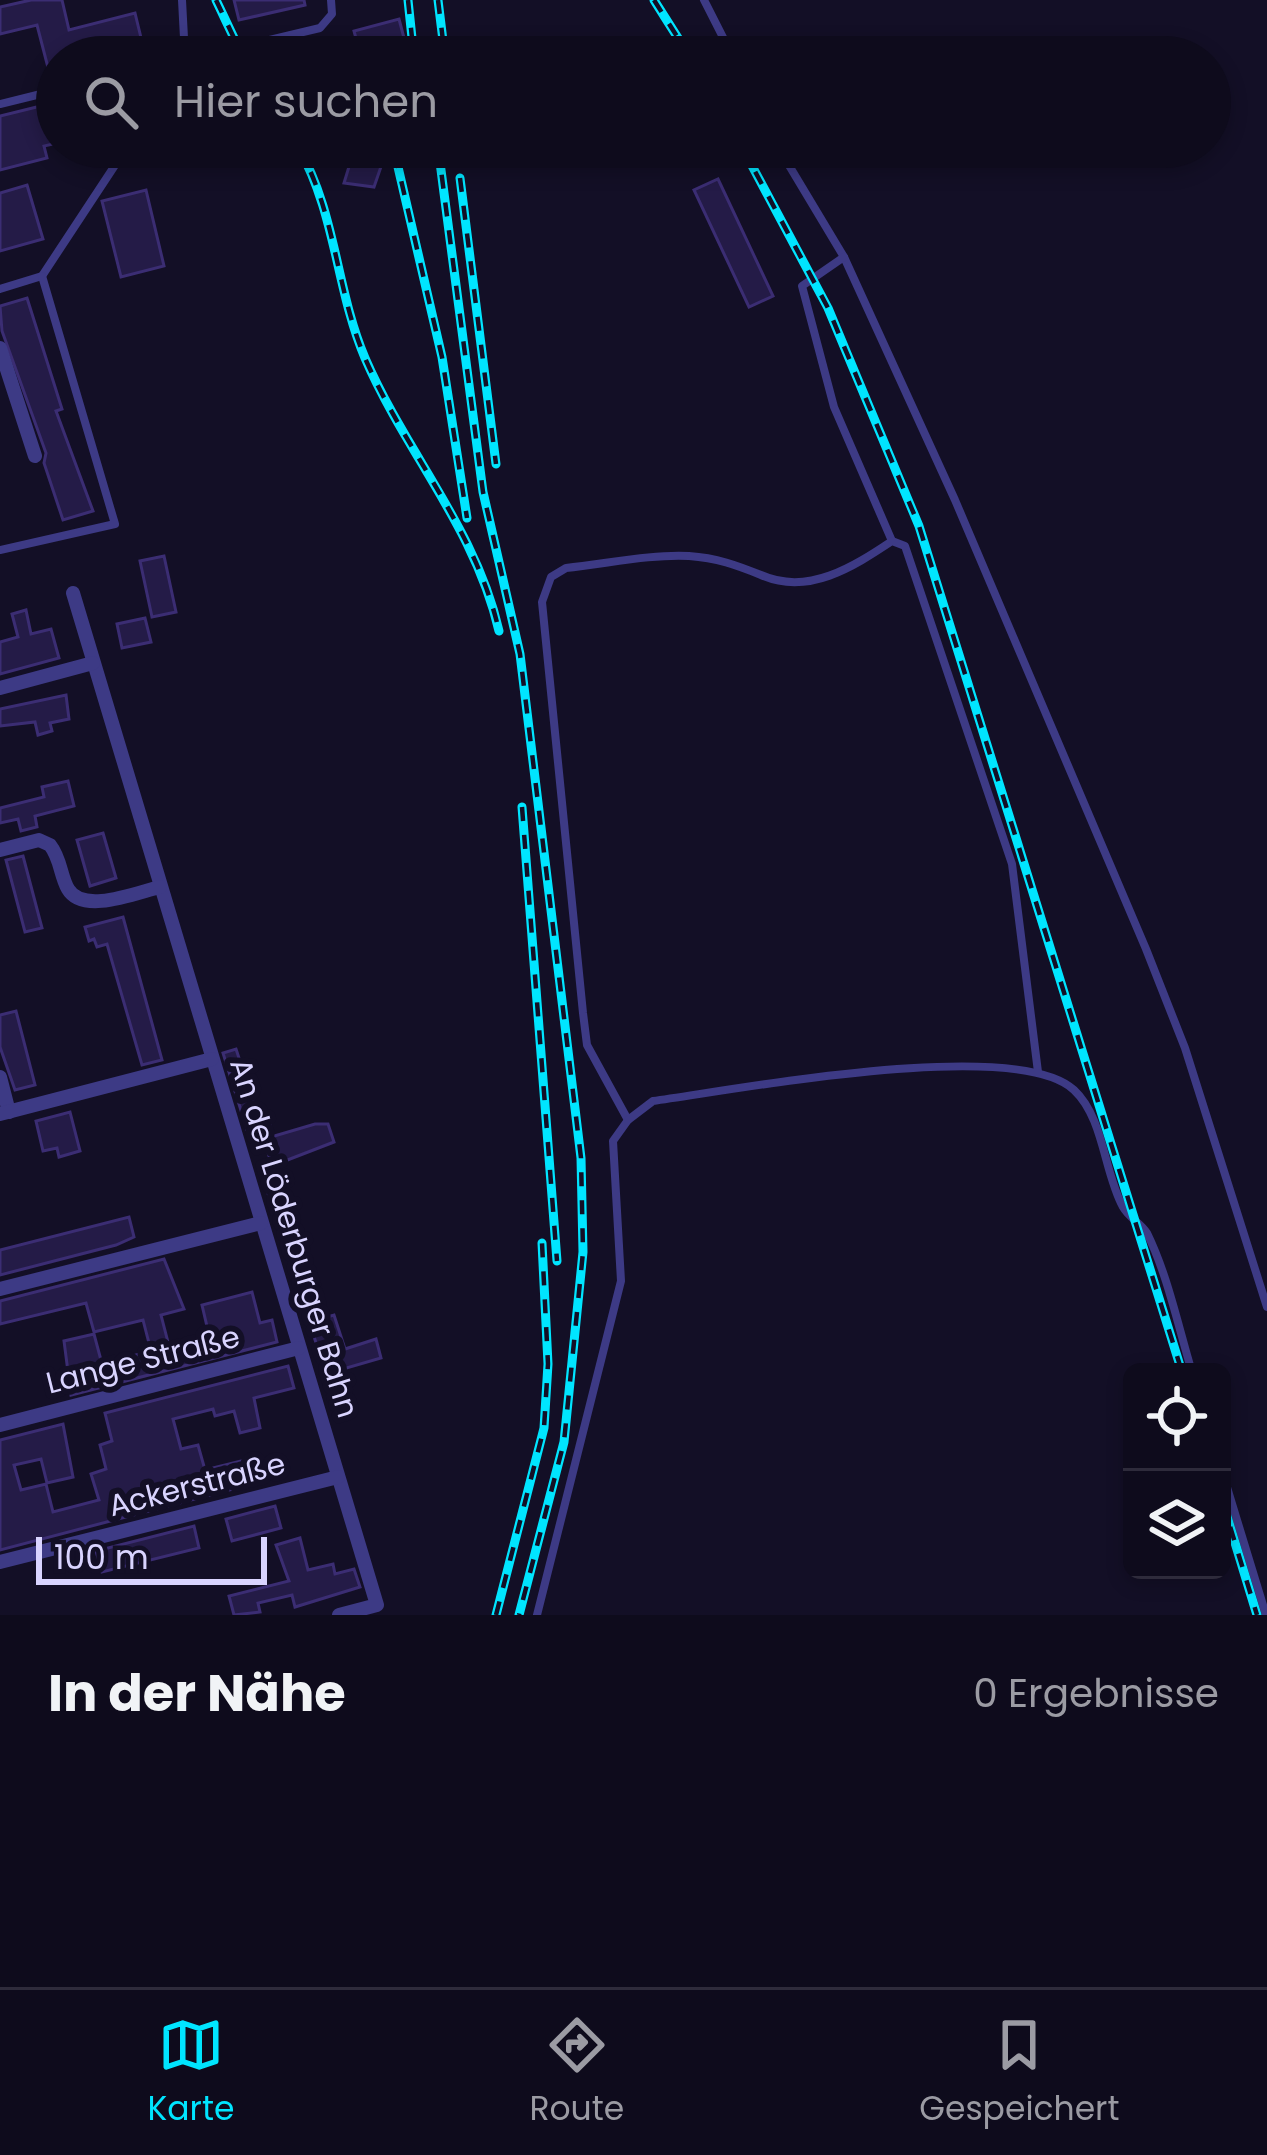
<!DOCTYPE html>
<html lang="de">
<head>
<meta charset="utf-8">
<style>
  :root { --surface:#0e0b1c; --page:#1c1929; --text:#f1f3f6; --muted:#9b9ba3; --line:#2e2b3b; --accent:#00e5ff }
  body { margin:0; font-family:Poppins,sans-serif; background:var(--page); color:var(--text) }
  .controls { position:absolute; right:36px; bottom:36px; display:grid; overflow:hidden; border-radius:18px; box-shadow:0 6px 18px #0003 }
  .controls button { width:108px; height:108px; display:grid; place-items:center; padding:0; border:0; border-bottom:3px solid var(--line); background:var(--surface); color:var(--text); font:60px sans-serif }
  .scale { position:absolute; left:36px; bottom:30px; width:231px; box-sizing:border-box; padding-left:12px; border:6px solid #d9d4ff; border-top:0; font-size:33px; line-height:42px; white-space:nowrap; color:#d9d4ff; -webkit-text-stroke:9px #130f26; paint-order:stroke }
  .list { margin:0; padding:0; list-style:none }
  h2 { display:flex; justify-content:space-between; align-items:center; height:156px; margin:0; padding:0 48px; font-size:51px }
  h2 small { font-size:39px; font-weight:400; color:var(--muted) }
  .icon { flex:none; width:66px; height:66px; fill:none; stroke:currentColor; stroke-width:2; stroke-linecap:round; stroke-linejoin:round }
  .map { position:relative; flex:none; width:1267px; height:1615px; overflow:hidden }
  .search { position:absolute; background:var(--surface); box-shadow:0 6px 18px #0003; left:36px; right:36px; top:36px; height:132px; display:flex; align-items:center; gap:30px; box-sizing:border-box; padding:0 42px; border-radius:66px; color:var(--muted); font-size:45px }
  .sheet { height:372px; background:var(--surface) }
  nav { display:flex; justify-content:space-around; align-items:center; box-sizing:border-box; height:168px; border-top:3px solid var(--line); background:var(--surface); font-size:33px; color:var(--muted) }
  nav a { display:grid; justify-items:center; gap:6px }
  nav .on { color:var(--accent) }
  .map>svg:first-child { display:block }
  .building { fill:#241b47; stroke:#3b2d73; stroke-width:3 }
  .lines { fill:none; stroke-linecap:round; stroke-linejoin:round }
  .service { stroke:#3d3a85; stroke-width:8 }
  .minor { stroke:#3d3a85; stroke-width:14 }
  .rail-casing { stroke:#00e5ff; stroke-width:9 }
  .rail { stroke:#130f26; stroke-width:4.5; stroke-dasharray:14; stroke-linecap:butt }
  .labels { text-anchor:middle; stroke-width:12; stroke-linejoin:round; paint-order:stroke }
  .street-label { font-size:30px; fill:#d9d4ff; stroke:#130f26 }
</style>
</head>
<body>
<div class="map">
<svg width="1267" height="1615" viewBox="0 0 1267 1615">
  <rect width="100%" height="100%" fill="#130f26"/>
  <g class="building">
    <polygon points="31,0 62,0 69,30 135,13 142,42 85,57 57,57 57,82 52,83 37,25 0,34 0,7"/>
    <polygon points="234,0 304,0 305,5 239,20"/>
    <polygon points="399,19 409,57 361,57 354,31"/>
    <polygon points="57,102 57,143 44,146 47,158 0,170 0,116"/>
    <polygon points="355,147 385,155 374,187 344,183"/>
    <polygon points="718,179 773,296 749,307 694,190"/>
    <polygon points="27,185 43,239 0,251 0,193"/>
    <polygon points="146,190 164,266 121,277 102,201"/>
    <polygon points="27,298 62,409 56,411 93,511 63,520 44,463 46,453 2,331 0,306"/>
    <polygon points="164,556 176,612 152,617 140,561"/>
    <polygon points="26,610 31,634 51,629 59,658 0,674 0,642 18,637 12,614"/>
    <polygon points="145,618 151,642 122,648 117,624"/>
    <polygon points="66,695 69,719 50,723 52,731 38,735 35,722 0,726 0,709"/>
    <polygon points="68,781 74,806 35,816 37,827 21,831 18,819 0,823 0,808 44,797 42,787"/>
    <polygon points="103,833 116,878 90,886 77,840"/>
    <polygon points="23,856 42,928 25,932 6,860"/>
    <polygon points="123,917 162,1060 142,1065 107,944 97,947 94,939 89,941 85,927"/>
    <polygon points="16,1011 35,1085 15,1090 0,1047 0,1015"/>
    <polygon points="236,1049 258,1116 266,1113 271,1128 249,1136 223,1053"/>
    <polygon points="70,1112 80,1151 59,1157 57,1148 43,1151 36,1121"/>
    <polygon points="315,1124 328,1124 334,1142 272,1166 264,1139"/>
    <polygon points="281,1183 320,1319 334,1315 345,1349 376,1339 381,1358 326,1374 266,1187"/>
    <polygon points="129,1217 134,1237 116,1245 0,1275 0,1250"/>
    <polygon points="164,1259 184,1309 161,1315 169,1346 209,1335 202,1305 252,1292 260,1323 272,1320 277,1342 71,1395 64,1341 94,1334 102,1364 151,1351 143,1320 94,1332 86,1303 0,1324 0,1301"/>
    <polygon points="288,1366 294,1388 254,1398 260,1428 240,1433 234,1411 215,1416 213,1409 173,1419 181,1449 198,1445 205,1470 257,1457 263,1481 0,1550 0,1440 63,1424 73,1477 47,1483 41,1459 14,1465 21,1490 46,1484 53,1512 99,1500 91,1474 106,1469 100,1445 112,1441 105,1413"/>
    <polygon points="275,1506 281,1528 232,1541 226,1519"/>
    <polygon points="194,1526 199,1548 102,1572 96,1551"/>
    <polygon points="300,1538 308,1570 333,1564 335,1574 354,1569 360,1587 295,1607 292,1595 258,1603 260,1612 234,1615 229,1596 289,1581 276,1545"/>
  </g>
  <g class="lines">
    <g class="service">
      <polyline points="182,0 185,57"/>
      <polyline points="704,0 733,57"/>
      <polyline points="197,57 320,28 332,14 331,0"/>
      <polyline points="0,104 57,90"/>
      <polyline points="778,147 844,257 955,500 1146,949 1185,1048 1267,1307"/>
      <polyline points="844,257 802,286 834,407 892,541"/>
      <polyline points="0,289 42,276 127,147"/>
      <polyline points="0,550 115,524 42,276"/>
      <path d="M628,1120l-41,-75 -4,-32 -41,-411 9,-25 15,-9c40,-4 84,-14 123,-12 28,2 47,9 72,19 47,21 92,-8 131,-34l13,5 107,318 26,208"/>
      <polyline points="1222,1471 1266,1615"/>
      <path d="M537,1615l84,-334 -8,-140 15,-21 25,-19c82,-11 363,-65 421,-11 30,28 30,83 49,117 6,11 18,16 24,26 21,43 31,93 45,139"/>
    </g>
    <g class="minor">
      <polyline points="0,348 35,456"/>
      <polyline points="73,593 377,1605 339,1615"/>
      <polyline points="0,688 93,663"/>
      <path d="M0,850l39,-10 11,5c11,14 10,30 18,44 15,26 70,3 92,-2"/>
      <polyline points="0,1077 9,1112"/>
      <polyline points="0,1114 212,1059"/>
      <polyline points="0,1289 261,1223"/>
      <polyline points="0,1425 299,1348"/>
      <polyline points="0,1562 338,1477"/>
    </g>
    <defs>
      <g id="rail">
        <polyline points="216,0 243,57"/>
        <polyline points="408,0 414,57"/>
        <polyline points="438,0 445,57"/>
        <polyline points="654,0 690,57"/>
        <path d="M298,147c38,65 38,143 67,211 41,95 111,171 134,273"/>
        <polyline points="438,147 483,492 520,654 581,1158 583,1252 564,1442 519,1615"/>
        <polyline points="742,147 828,308 919,526 1182,1372"/>
        <polyline points="395,154 442,357 467,518"/>
        <polyline points="460,178 496,464"/>
        <polyline points="522,807 557,1261"/>
        <polyline points="1222,1500 1257,1615"/>
        <polyline points="496,1615 544,1428 548,1364 542,1243"/>
      </g>
    </defs>
    <use href="#rail" class="rail-casing"/>
    <use href="#rail" class="rail"/>
  </g>
  <g class="labels">
    <g class="street-label">
      <text transform="translate(294 1238) rotate(73)" y="10">An der Löderburger Bahn</text>
      <text transform="translate(143 1360) rotate(-14)" y="10">Lange Straße</text>
      <text transform="translate(197 1485) rotate(-14)" y="10">Ackerstraße</text>
    </g>
  </g>
</svg>
<div class="controls">
<button><svg class="icon" aria-label="locate" viewBox="0 0 24 24"><circle cx="12" cy="12" r="6"/><path d="M12 2v4M12 18v4M2 12h4M18 12h4"/></svg></button>
<button><svg class="icon" aria-label="layers" viewBox="0 0 24 24"><path d="M12 4l9 5-9 5-9-5zM3 14l9 5 9-5"/></svg></button>
</div>
<div class="scale">100 m</div>
<div class="search"><svg class="icon" aria-label="search" viewBox="0 0 24 24"><circle cx="10" cy="10" r="6"/><path d="M15 15l6 6"/></svg>Hier suchen</div>
</div>
<section class="sheet">
<h2>In der Nähe<small>0 Ergebnisse</small></h2>
<ul class="list">
</ul>
</section>
<nav>
<a class="on"><svg class="icon" aria-label="map" viewBox="0 0 24 24"><path d="M3 6l6-2 6 2 6-2v14l-6 2-6-2-6 2zM9 4v14M15 6v14"/></svg>Karte</a>
<a><svg class="icon" aria-label="directions" viewBox="0 0 24 24"><path d="M12 3l9 9-9 9-9-9zM9 14v-3h6M13 9l2 2-2 2"/></svg>Route</a>
<a><svg class="icon" aria-label="saved" viewBox="0 0 24 24"><path d="M7 4h10v16l-5-4-5 4z"/></svg>Gespeichert</a>
</nav>
</body>
</html>
